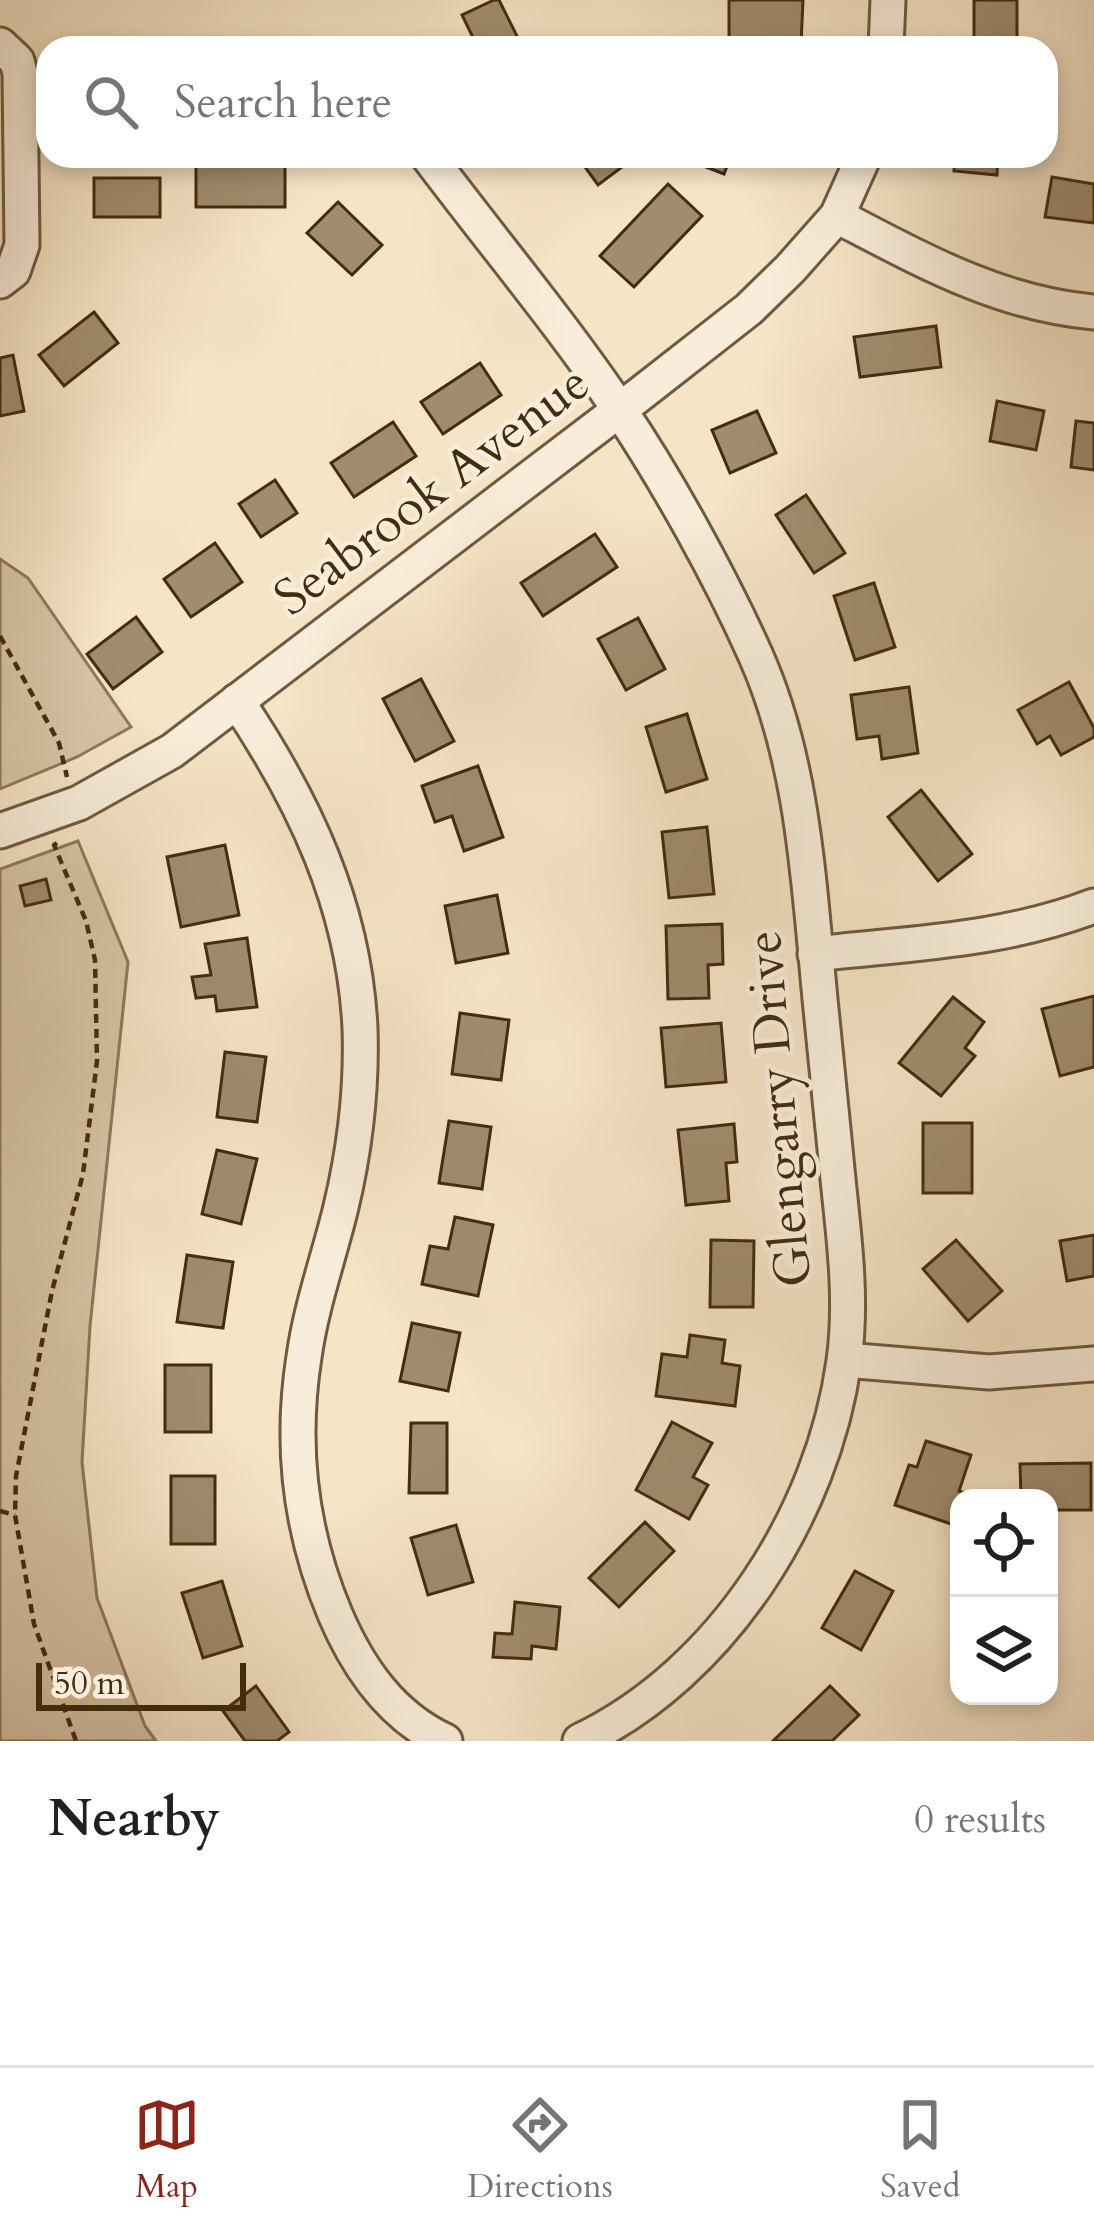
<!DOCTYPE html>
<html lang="en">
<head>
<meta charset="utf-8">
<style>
  :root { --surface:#fff; --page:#f2f2f2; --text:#202124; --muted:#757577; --line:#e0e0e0; --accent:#8f2418 }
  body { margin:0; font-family:Cardo,serif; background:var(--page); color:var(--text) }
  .controls { position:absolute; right:36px; bottom:36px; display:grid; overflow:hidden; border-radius:24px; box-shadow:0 6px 18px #0003 }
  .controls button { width:108px; height:108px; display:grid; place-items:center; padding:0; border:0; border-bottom:3px solid var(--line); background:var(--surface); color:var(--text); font:60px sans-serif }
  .scale { position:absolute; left:36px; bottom:30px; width:210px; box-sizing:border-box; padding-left:12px; border:6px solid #442c0f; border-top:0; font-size:33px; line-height:42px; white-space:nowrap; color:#442c0f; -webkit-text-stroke:9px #f8edda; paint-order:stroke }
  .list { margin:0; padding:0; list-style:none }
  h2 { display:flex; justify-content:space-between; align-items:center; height:156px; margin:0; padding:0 48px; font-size:51px }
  h2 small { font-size:39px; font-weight:400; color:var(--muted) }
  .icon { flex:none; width:66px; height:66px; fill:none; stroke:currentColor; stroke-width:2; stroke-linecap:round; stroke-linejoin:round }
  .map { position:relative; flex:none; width:1094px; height:1741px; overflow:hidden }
  .search { position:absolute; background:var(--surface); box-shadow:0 6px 18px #0003; left:36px; right:36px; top:36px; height:132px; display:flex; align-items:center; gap:30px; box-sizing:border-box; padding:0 42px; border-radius:36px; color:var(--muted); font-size:45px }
  .sheet { height:324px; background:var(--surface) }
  nav { display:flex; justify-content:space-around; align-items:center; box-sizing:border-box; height:168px; border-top:3px solid var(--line); background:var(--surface); font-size:33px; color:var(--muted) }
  nav a { display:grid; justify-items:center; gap:6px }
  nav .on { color:var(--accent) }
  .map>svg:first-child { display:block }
  .green { fill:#d7c5a7; stroke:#8e785b; stroke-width:3 }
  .building { fill:#a08c6e; stroke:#442c0f; stroke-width:3 }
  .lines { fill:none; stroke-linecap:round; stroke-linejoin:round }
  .minor-casing { stroke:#705a3d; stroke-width:39 }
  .path { stroke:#442c0f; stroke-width:4.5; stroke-dasharray:9 6; stroke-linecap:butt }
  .minor { stroke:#f8edda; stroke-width:33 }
  .labels { text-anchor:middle; stroke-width:9; stroke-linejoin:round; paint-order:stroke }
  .street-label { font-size:51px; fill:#442c0f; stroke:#f8edda }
</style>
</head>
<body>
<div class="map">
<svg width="1094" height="1741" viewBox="0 0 1094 1741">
  <rect width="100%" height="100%" fill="#f5e4c6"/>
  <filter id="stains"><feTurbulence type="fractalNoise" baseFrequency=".00167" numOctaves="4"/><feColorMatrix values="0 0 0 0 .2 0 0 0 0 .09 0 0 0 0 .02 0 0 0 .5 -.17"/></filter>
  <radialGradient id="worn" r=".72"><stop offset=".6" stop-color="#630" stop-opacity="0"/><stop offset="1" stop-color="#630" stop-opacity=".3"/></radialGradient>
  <g class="green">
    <polygon points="0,559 28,578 131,727 77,757 0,789"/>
    <polygon points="78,841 128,962 90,1326 82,1462 97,1598 145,1726 156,1741 0,1741 0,869"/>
  </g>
  <g class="building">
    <polygon points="494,0 499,0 523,48 478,48 462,15"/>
    <polygon points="729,0 803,0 801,45 729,42"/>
    <rect x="974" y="0" width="43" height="43"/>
    <polygon points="577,156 626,156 630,161 598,185"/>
    <polygon points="678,156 731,156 724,174"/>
    <polygon points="955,156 998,156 997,175 954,171"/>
    <rect x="196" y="164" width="89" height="43"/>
    <polygon points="1052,177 1094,184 1094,223 1045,217"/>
    <rect x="94" y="178" width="66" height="39"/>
    <polygon points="668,184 702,216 634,287 600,256"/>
    <polygon points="338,202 382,245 352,275 307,233"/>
    <polygon points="94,312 118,343 64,386 39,355"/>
    <polygon points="936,326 941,367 860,377 854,337"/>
    <polygon points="13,355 24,411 0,416 0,358"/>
    <polygon points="480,363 501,395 443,434 421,402"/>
    <polygon points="997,401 1044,411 1036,450 990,441"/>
    <polygon points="757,411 776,453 730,473 712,430"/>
    <polygon points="1076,421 1094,423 1094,470 1071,467"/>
    <polygon points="393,422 416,456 354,497 331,463"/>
    <polygon points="275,480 297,513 261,537 239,504"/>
    <polygon points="806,495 845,553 814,573 776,515"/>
    <polygon points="595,534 617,567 543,616 521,583"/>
    <polygon points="215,543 242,582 191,617 164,579"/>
    <polygon points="874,583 895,647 855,660 834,596"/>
    <polygon points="136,617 162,652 113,689 87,654"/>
    <polygon points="638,618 665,669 626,690 598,639"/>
    <polygon points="421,679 454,741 415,761 383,699"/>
    <polygon points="1069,682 1094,728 1094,737 1061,755 1050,736 1037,744 1018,710"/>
    <polygon points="909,687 918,753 882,759 879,736 857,739 851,695"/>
    <polygon points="687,714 707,779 666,792 646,727"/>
    <polygon points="478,766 503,837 464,851 452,816 435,822 422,786"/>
    <polygon points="921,790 972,854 938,881 888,817"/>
    <polygon points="707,827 714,894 669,898 662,832"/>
    <polygon points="225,845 239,915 181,927 167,857"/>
    <polygon points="46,879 51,900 25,906 20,886"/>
    <polygon points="497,895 508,953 456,963 445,906"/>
    <polygon points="722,924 723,964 708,965 709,998 668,999 666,926"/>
    <polygon points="247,938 257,1007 217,1011 215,996 196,998 192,977 211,975 205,944"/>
    <polygon points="1094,996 1094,1067 1060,1076 1042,1009"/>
    <polygon points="953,997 984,1022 965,1048 975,1056 941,1096 899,1063"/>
    <polygon points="460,1013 509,1020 501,1080 452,1074"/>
    <polygon points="721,1023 726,1082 666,1087 661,1028"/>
    <polygon points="225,1052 266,1057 257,1122 217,1117"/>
    <polygon points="449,1121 491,1127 482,1189 439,1183"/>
    <rect x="923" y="1123" width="49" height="70"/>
    <polygon points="734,1124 737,1162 726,1163 729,1201 686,1205 678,1130"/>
    <polygon points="217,1150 257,1159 241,1224 202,1214"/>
    <polygon points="455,1217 493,1225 478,1296 422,1284 430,1246 448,1249"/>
    <polygon points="1094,1235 1094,1276 1067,1281 1060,1241"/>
    <polygon points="711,1240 754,1241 753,1307 710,1307"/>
    <polygon points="956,1240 1002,1291 968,1321 923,1269"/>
    <polygon points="187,1255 233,1262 223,1328 177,1322"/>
    <polygon points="412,1323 460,1333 448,1391 400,1381"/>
    <polygon points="690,1335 725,1340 722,1363 740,1366 735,1406 656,1396 662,1354 687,1357"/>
    <rect x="165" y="1365" width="46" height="67"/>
    <polygon points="672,1422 712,1443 693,1477 708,1485 689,1519 636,1490"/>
    <polygon points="411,1423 447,1423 447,1493 409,1493"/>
    <polygon points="926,1441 971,1455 959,1491 968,1494 967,1498 959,1498 957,1526 895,1505 909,1465 917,1467"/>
    <polygon points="1091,1463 1091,1510 1049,1510 1049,1498 1021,1498 1020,1464"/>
    <rect x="171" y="1476" width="44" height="68"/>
    <polygon points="645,1522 674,1551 619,1607 589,1578"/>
    <polygon points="456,1525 473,1582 428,1595 411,1538"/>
    <polygon points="855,1571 893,1591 861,1650 822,1628"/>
    <polygon points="222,1581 242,1646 203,1658 182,1593"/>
    <polygon points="515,1602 560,1607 556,1649 532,1646 531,1659 493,1657 495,1633 512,1634"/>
    <polygon points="256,1686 289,1732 277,1741 245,1741 223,1711"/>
    <polygon points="830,1686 859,1715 832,1741 773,1741"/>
  </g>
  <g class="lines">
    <defs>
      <g id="minor">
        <polyline points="0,45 17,61 20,73 22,245 13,271 0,281"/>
        <polyline points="886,48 888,0"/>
        <path d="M428,156c63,84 132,166 191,253 48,71 101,167 136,245 50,111 54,236 66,355 6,60 12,120 18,180 6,56 13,115 5,172 -21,153 -122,312 -264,380"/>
        <path d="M837,216c83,43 162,88 257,96"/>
        <path d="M237,701c67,100 117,204 123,327 2,60 -5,120 -19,179 -12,50 -30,99 -37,150 -14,89 -4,174 31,257 23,54 56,102 110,127"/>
        <polyline points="0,831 79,803 172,751 639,395 749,309 790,269 837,216 864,156"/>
        <path d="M815,954c96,-11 187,-13 279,-48"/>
        <polyline points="845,1360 989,1372 1094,1364"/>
      </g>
    </defs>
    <use href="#minor" class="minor-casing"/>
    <g class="path">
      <polyline points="0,636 59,743 67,777"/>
      <polyline points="57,843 54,845 86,921 95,960 97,1061 83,1174 52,1291 16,1476 15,1515 34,1624 76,1741"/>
      <polyline points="0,1511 15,1515"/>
    </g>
    <use href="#minor" class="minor"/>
  </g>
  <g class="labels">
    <g class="street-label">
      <text transform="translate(431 489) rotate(-37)" y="18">Seabrook Avenue</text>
      <text transform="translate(777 1109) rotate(-95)" y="18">Glengarry Drive</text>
    </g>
  </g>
  <rect width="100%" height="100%" filter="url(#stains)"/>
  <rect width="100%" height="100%" fill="url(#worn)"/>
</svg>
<div class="controls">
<button><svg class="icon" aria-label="locate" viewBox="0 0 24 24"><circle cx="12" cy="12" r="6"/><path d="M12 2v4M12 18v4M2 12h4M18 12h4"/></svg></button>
<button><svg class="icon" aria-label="layers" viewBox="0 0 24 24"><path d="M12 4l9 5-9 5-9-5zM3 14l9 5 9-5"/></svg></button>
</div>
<div class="scale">50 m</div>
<div class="search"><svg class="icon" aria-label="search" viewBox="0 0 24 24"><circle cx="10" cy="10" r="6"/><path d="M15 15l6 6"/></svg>Search here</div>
</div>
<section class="sheet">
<h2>Nearby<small>0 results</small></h2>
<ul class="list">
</ul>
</section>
<nav>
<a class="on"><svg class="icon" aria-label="map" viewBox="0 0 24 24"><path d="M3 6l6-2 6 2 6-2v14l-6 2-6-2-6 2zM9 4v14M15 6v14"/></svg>Map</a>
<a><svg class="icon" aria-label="directions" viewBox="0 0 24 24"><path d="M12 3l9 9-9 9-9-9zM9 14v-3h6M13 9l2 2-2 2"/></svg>Directions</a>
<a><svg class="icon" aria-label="saved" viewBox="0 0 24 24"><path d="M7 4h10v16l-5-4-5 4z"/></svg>Saved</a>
</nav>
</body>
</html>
